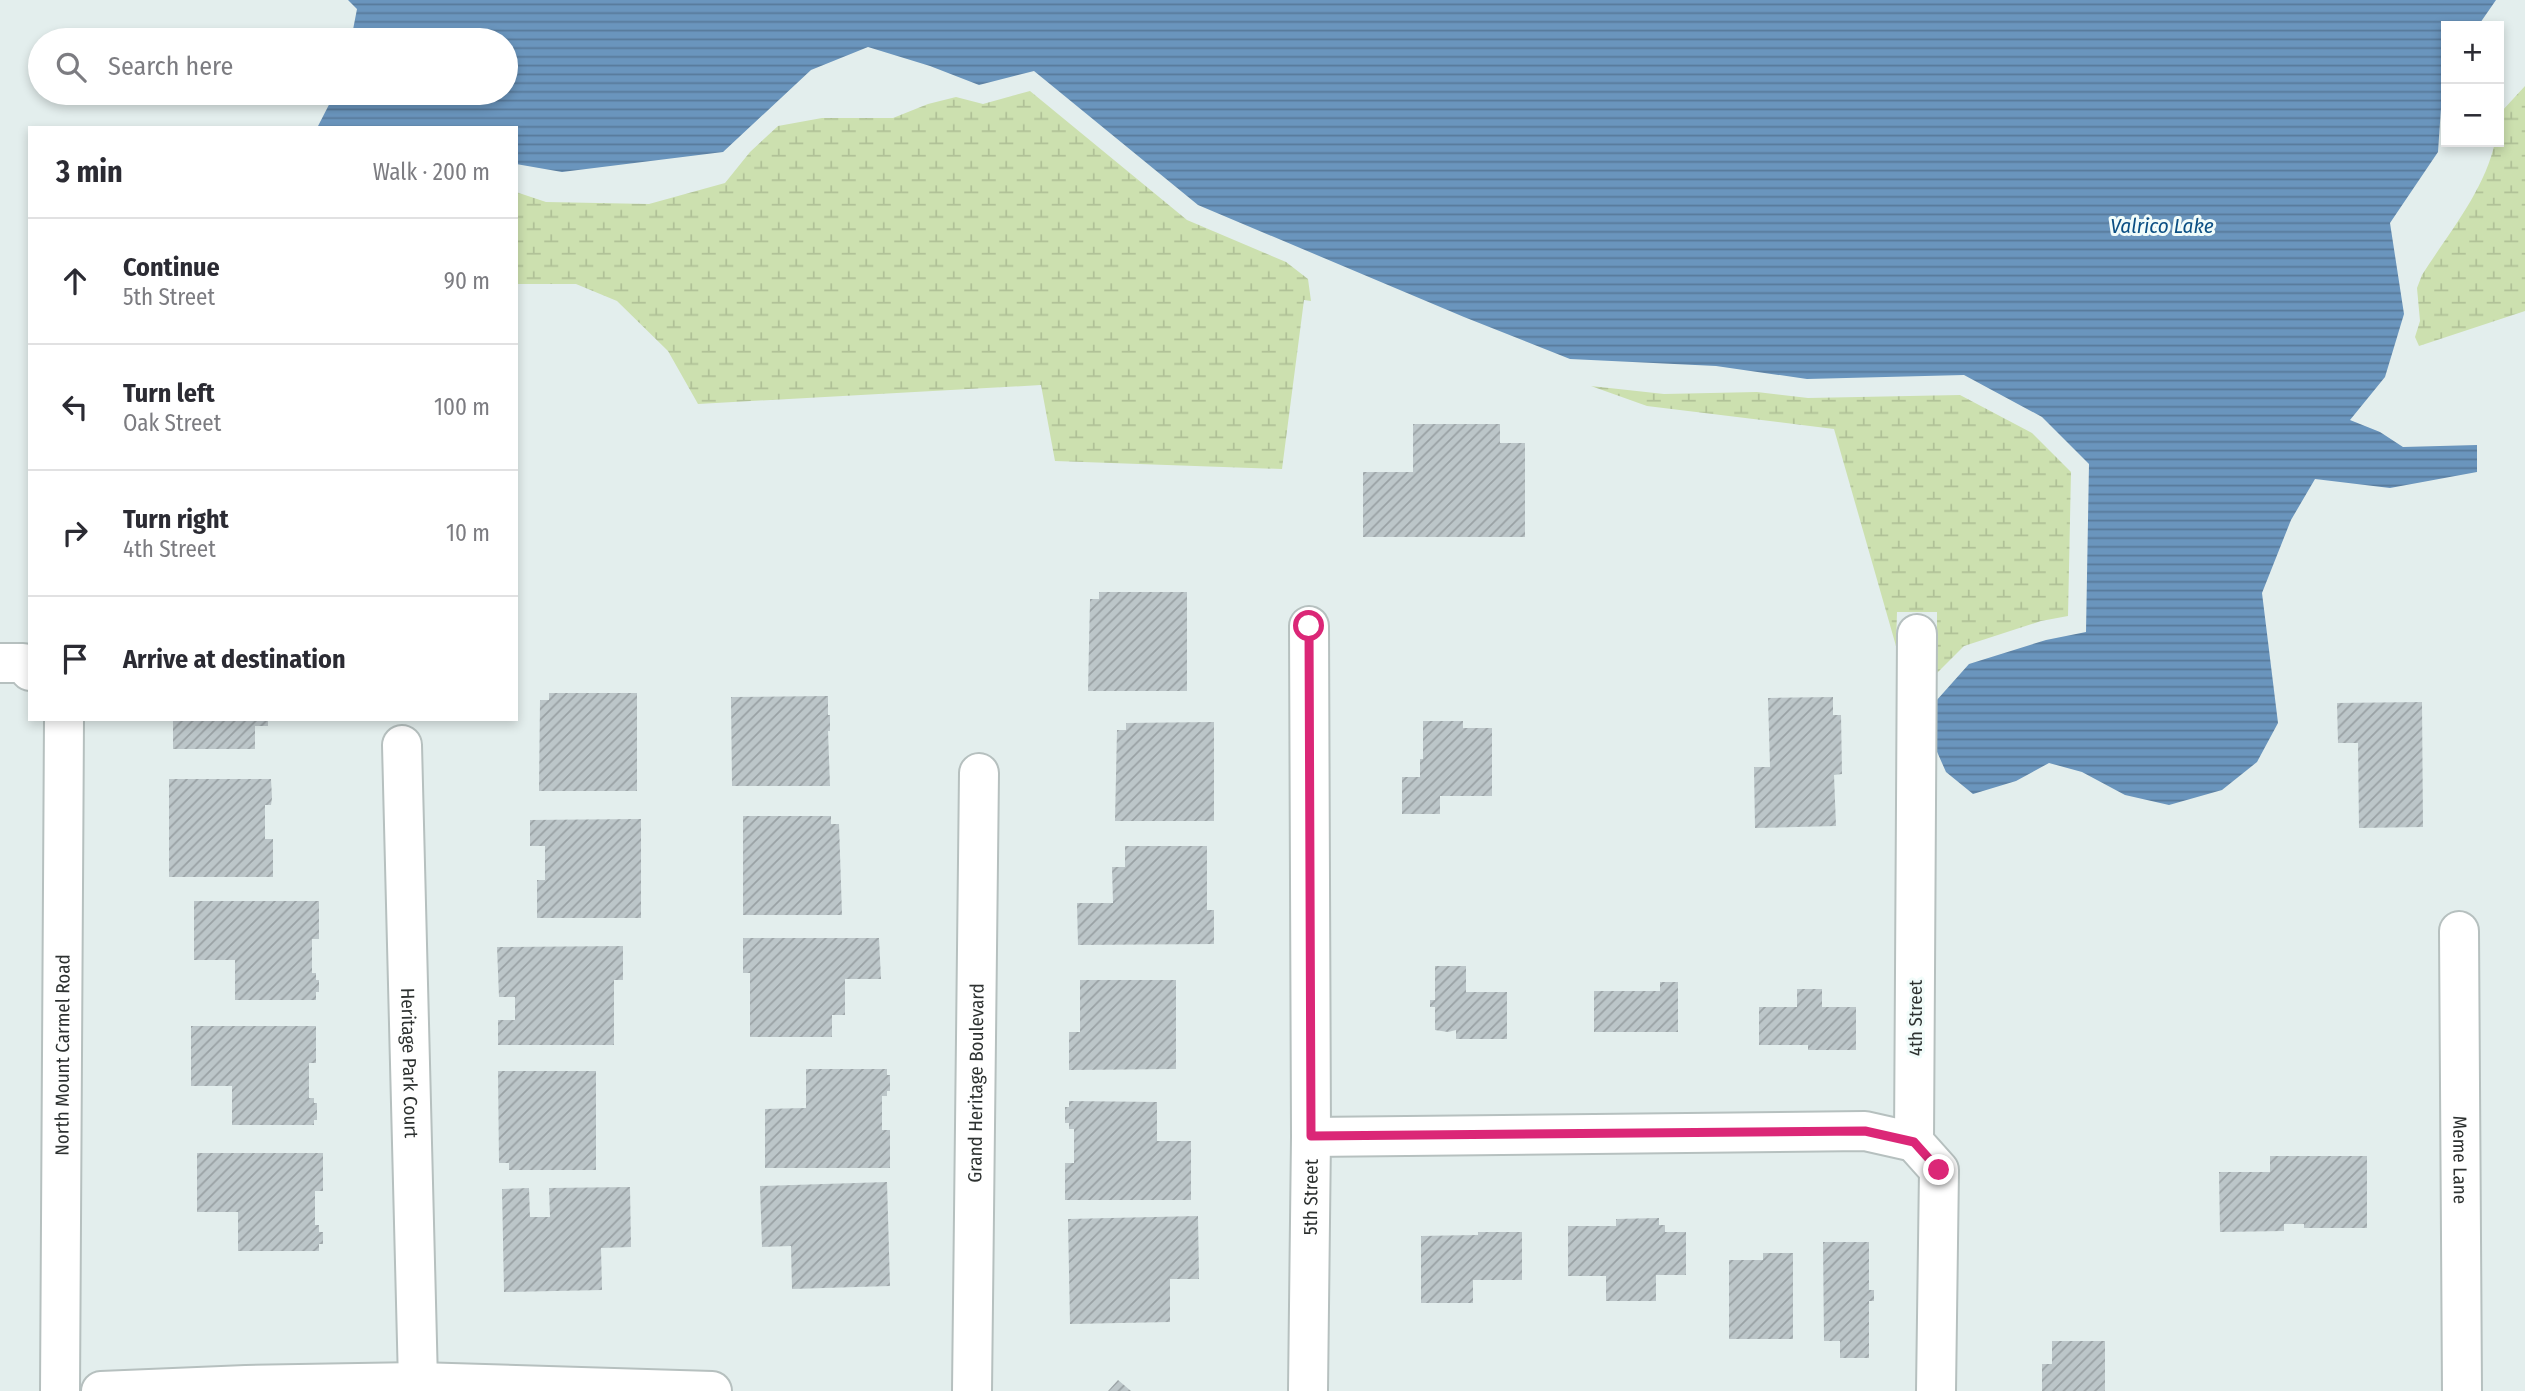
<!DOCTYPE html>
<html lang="en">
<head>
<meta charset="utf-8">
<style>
  :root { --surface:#fff; --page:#f2f2f3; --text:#2b2b33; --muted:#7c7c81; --line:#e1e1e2 }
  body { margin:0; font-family:"Fira Sans Condensed",sans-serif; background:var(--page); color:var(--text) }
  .controls { position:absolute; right:21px; top:21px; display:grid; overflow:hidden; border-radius:0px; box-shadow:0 4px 10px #0003 }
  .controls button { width:63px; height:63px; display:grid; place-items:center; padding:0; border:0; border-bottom:2px solid var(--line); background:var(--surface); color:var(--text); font:35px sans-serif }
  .stop { position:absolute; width:21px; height:21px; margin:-16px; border:5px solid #db2777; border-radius:50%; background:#fff }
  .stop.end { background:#db2777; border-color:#fff; box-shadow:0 2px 7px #0008 }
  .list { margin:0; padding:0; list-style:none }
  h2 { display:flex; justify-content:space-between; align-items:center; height:91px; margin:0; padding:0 28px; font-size:30px }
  h2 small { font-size:23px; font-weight:400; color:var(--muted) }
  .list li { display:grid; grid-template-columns:46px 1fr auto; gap:21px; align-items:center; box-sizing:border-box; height:126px; padding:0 28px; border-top:2px solid var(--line) }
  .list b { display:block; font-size:26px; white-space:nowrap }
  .list p { margin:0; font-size:23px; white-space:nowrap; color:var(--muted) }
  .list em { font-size:23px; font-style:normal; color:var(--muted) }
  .icon { flex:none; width:38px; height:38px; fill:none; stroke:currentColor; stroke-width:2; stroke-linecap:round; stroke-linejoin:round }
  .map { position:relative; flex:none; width:2525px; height:1391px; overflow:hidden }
  .search { position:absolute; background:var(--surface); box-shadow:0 4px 10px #0003; left:28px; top:28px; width:490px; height:77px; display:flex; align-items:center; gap:18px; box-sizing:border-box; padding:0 24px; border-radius:38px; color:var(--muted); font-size:26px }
  .panel { position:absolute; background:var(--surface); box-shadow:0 4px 10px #0003; left:28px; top:126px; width:490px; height:595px; border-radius:0px }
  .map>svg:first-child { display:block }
  .wetland { fill:url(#wetland-marsh) }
  .water { fill:url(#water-rules) }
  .building { fill:url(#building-hatch) }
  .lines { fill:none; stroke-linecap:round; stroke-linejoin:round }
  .minor-casing { stroke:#b6c0bf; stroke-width:42 }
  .minor { stroke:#fff; stroke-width:38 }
  .route { stroke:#db2777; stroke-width:9 }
  .labels { text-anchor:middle; stroke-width:6; stroke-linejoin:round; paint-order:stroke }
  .street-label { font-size:19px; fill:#2d3130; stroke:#f1fcfa }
  .water-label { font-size:21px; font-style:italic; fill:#0b4f83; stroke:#f1fcfa }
</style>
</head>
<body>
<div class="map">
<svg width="2525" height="1391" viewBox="0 0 2525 1391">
  <defs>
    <pattern id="wetland-marsh" width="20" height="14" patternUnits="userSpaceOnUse" patternTransform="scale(1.75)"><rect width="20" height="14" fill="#cce0af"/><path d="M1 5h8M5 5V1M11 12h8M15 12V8" fill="none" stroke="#b0c197"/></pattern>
    <pattern id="water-rules" width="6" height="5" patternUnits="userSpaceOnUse" patternTransform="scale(1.75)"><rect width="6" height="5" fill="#6a95bd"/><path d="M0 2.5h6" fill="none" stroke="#587a9a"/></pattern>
    <pattern id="building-hatch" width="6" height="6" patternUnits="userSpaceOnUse" patternTransform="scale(1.75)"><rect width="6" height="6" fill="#bcc6c9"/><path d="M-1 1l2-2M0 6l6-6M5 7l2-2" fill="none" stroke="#99a1a4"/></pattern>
  </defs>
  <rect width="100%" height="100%" fill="#e3eeed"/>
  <g class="wetland">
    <path d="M2525,86v225l-106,35 -4,-9 5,-16 -3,-33 5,-13c26,-41 63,-85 73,-133h4l3,-31z"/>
    <polygon points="1030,91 1187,220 1286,262 1308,279 1311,301 1304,300 1282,469 1055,461 1041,385 698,404 668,351 617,301 576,284 516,284 516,192 546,202 649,204 725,183 750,152 778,126 822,118 893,118 928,104 956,97 983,104"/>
    <polygon points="1591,386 1664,394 1757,392 1808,398 1960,395 2032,433 2071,472 2068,616 2041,621 1964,646 1937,673 1937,612 1897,612 1896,646 1834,429 1647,406"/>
  </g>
  <polygon class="water" points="348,0 2496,0 2478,26 2446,26 2446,61 2444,64 2438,152 2390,223 2404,314 2385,377 2350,420 2380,432 2403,447 2477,445 2477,472 2390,488 2315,479 2291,520 2262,593 2278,723 2257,762 2222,790 2169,805 2125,795 2082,772 2049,763 2016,781 1973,794 1946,772 1934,745 1936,701 1969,664 2046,640 2086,632 2089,464 2042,417 1964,375 1807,379 1716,366 1570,359 1464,317 1198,205 1034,71 979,85 930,66 868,47 811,70 723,152 562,172 516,164 516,128 317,128 335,93 506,93 506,40 351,40 357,9"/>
  <g class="building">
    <polygon points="1413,424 1500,424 1500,443 1525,443 1525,537 1363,537 1363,472 1413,472"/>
    <polygon points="1099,592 1187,592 1187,691 1088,691 1090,599 1099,599"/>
    <polygon points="549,693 637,693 637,791 539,791 540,700 549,700"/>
    <polygon points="828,696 828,715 830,715 830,731 828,731 830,786 732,786 731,697"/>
    <polygon points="1833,697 1833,715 1841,715 1842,774 1834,775 1836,826 1755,828 1754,767 1770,767 1768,698"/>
    <polygon points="2422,702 2423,827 2359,828 2358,743 2338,743 2337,703"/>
    <polygon points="173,719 268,719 268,726 255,726 255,749 173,749"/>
    <polygon points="1423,721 1463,721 1463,728 1492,728 1492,796 1440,796 1440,814 1402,814 1402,777 1420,777 1420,759 1423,759"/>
    <polygon points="1214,722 1214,821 1115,821 1117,730 1126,730 1126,723"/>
    <polygon points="169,779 271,779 272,798 271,805 265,805 265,839 273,839 273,877 169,877"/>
    <polygon points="743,816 831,816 831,824 839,824 842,915 743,915"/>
    <polygon points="641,819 641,918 537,918 537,880 545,880 545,846 530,846 530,820"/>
    <polygon points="1125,846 1207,846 1207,910 1214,910 1214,944 1078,945 1077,903 1113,903 1112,867 1125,867"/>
    <polygon points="194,901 319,901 319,939 312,939 312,973 316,973 316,980 319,980 319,992 316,992 316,1000 235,1000 235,960 194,960"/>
    <polygon points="743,938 879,938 881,979 845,979 845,1015 832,1015 832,1037 750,1037 750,973 743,973"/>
    <polygon points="623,946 623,980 614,980 614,1045 498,1045 498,1020 515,1020 515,997 499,997 497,947"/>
    <polygon points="1435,966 1466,966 1466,992 1507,992 1507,1039 1456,1039 1456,1030 1448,1032 1435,1030 1435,1007 1430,1007 1430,1000 1435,1000"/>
    <polygon points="1080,980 1176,980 1176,1069 1069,1070 1069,1032 1080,1032"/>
    <polygon points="1660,982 1678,982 1678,1032 1594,1032 1594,991 1660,991"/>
    <polygon points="1797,989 1822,989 1822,1007 1856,1007 1856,1050 1808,1050 1808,1045 1759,1045 1759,1007 1797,1007"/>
    <polygon points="191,1026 316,1026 316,1063 309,1063 309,1098 314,1098 314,1103 317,1103 317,1120 314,1120 314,1125 232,1125 232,1086 191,1086"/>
    <polygon points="806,1069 887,1069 887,1075 890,1075 890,1091 887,1091 887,1096 882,1096 882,1130 890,1130 890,1168 765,1168 765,1109 806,1108"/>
    <polygon points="498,1071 596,1071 596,1170 509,1170 509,1163 499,1163"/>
    <polygon points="1069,1101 1157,1102 1157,1141 1191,1141 1191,1200 1065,1200 1065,1163 1074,1163 1074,1129 1069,1129 1069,1123 1065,1123 1065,1107 1069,1107"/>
    <polygon points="197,1153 323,1153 323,1191 315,1191 315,1225 319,1225 319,1232 323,1232 323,1244 319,1244 319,1251 238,1251 238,1212 197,1212"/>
    <polygon points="2270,1156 2367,1156 2367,1228 2304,1228 2304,1224 2284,1224 2284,1231 2220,1232 2219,1172 2270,1172"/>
    <polygon points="887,1182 890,1286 792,1289 791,1246 762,1247 760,1186"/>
    <polygon points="630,1187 631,1247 601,1248 602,1290 504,1292 502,1189 529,1188 530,1217 550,1217 549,1188"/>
    <polygon points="1198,1216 1199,1279 1170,1279 1170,1322 1070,1324 1068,1219"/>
    <polygon points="1659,1218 1659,1225 1665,1225 1665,1232 1686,1232 1686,1275 1656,1275 1656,1301 1606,1301 1606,1276 1568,1276 1568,1226 1616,1226 1616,1219"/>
    <polygon points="1478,1232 1522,1232 1522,1280 1473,1280 1473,1303 1421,1303 1421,1236 1478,1235"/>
    <polygon points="1823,1242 1869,1242 1869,1290 1874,1290 1874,1301 1869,1301 1869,1358 1840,1358 1840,1341 1824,1341"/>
    <polygon points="1763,1253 1793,1253 1793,1339 1729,1339 1729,1260 1763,1260"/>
    <polygon points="2052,1341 2105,1341 2105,1391 2042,1391 2042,1364 2052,1364"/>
    <polygon points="1118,1380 1131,1391 1108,1391"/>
  </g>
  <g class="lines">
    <defs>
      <g id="minor">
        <polyline points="1917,634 1914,1142 1939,1170 1936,1391"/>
        <polyline points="0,663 23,663 30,671"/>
        <path id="s1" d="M402,745l16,637"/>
        <path id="s2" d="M2459,931l3,460"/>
        <polyline points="1311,1137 1865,1131 1914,1142"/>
        <path id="s3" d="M60,1391l4,-672"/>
        <polyline points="101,1391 246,1385 418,1382 712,1391"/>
        <path id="s4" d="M972,1391l7,-618"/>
        <path id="s5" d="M1308,1391l3,-254 -2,-511"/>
      </g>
    </defs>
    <use href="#minor" class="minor-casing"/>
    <use href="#minor" class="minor"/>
  </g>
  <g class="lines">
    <polyline class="route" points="1309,626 1311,1136 1865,1131 1914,1142 1939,1170"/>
  </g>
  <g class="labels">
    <g class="street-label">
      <text transform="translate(1915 1018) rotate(-90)" y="7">4th Street</text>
      <text dy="7" stroke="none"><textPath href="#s3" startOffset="336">North Mount Carmel Road</textPath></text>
      <text dy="7" stroke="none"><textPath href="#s1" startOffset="318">Heritage Park Court</textPath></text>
      <text dy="7" stroke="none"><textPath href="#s4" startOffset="308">Grand Heritage Boulevard</textPath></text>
      <text dy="7" stroke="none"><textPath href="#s2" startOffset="229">Meme Lane</textPath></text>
      <text dy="7" stroke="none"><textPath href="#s5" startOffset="194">5th Street</textPath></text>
    </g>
    <g class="water-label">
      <text x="2162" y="233">Valrico Lake</text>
    </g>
  </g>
</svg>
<div class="controls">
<button>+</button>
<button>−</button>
</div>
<div class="stop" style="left:1309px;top:626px"></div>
<div class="stop end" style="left:1939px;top:1170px"></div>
<div class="search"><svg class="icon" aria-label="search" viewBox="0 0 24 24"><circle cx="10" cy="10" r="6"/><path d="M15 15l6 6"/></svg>Search here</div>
<section class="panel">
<h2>3 min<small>Walk · 200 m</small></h2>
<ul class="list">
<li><svg class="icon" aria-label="ahead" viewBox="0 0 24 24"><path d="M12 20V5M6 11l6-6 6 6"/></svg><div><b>Continue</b><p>5th Street</p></div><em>90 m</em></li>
<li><svg class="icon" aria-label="left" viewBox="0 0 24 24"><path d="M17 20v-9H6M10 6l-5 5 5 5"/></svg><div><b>Turn left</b><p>Oak Street</p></div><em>100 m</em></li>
<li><svg class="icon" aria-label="right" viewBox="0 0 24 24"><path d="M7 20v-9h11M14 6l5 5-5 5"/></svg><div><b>Turn right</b><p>4th Street</p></div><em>10 m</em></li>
<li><svg class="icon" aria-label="arrive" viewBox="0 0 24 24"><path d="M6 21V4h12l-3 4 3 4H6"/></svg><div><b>Arrive at destination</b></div></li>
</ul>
</section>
</div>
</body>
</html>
